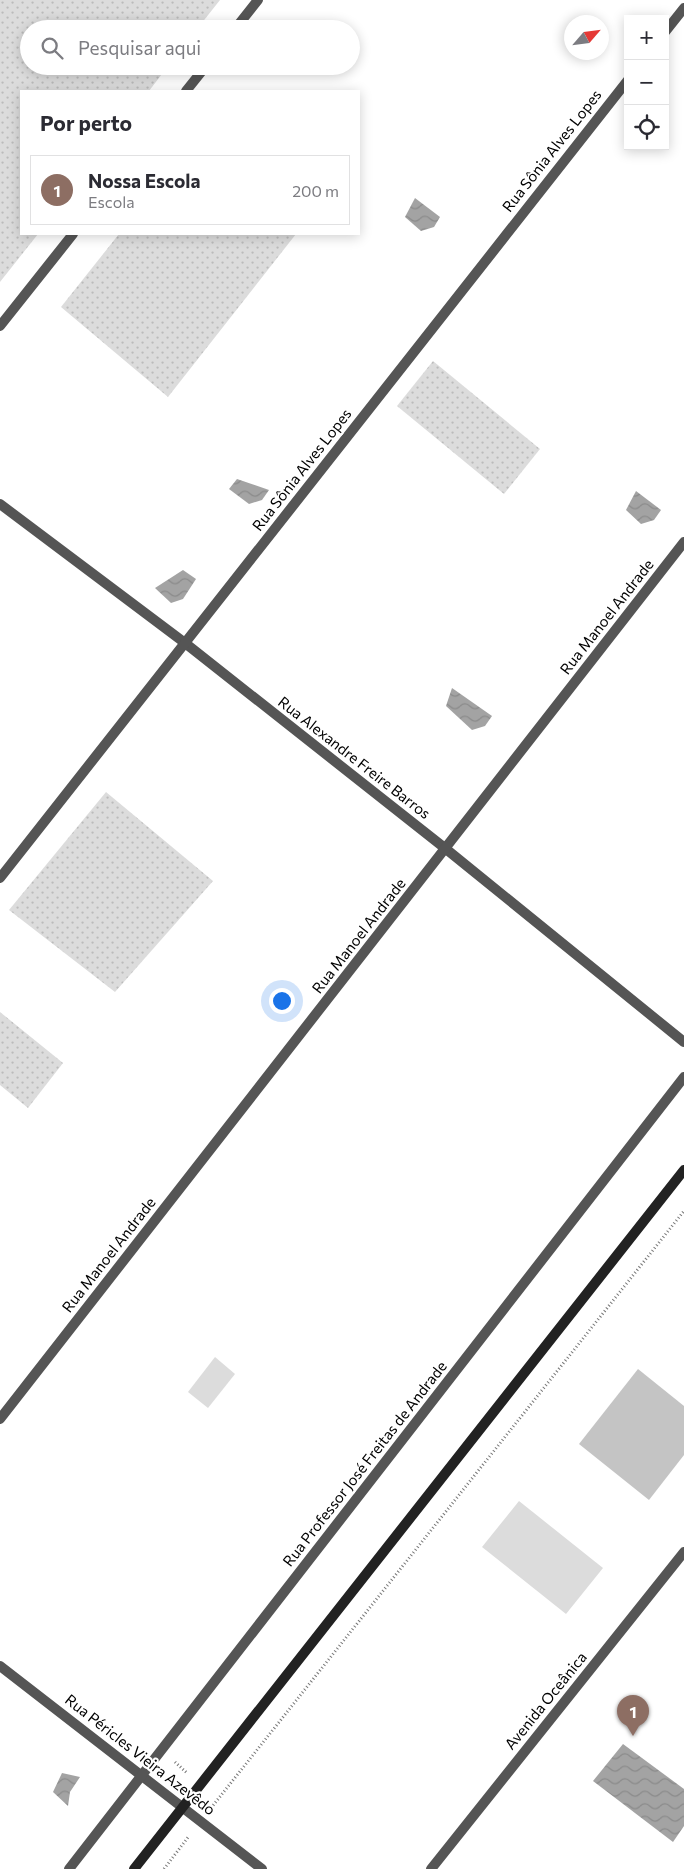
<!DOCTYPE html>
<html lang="pt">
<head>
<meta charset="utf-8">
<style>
  :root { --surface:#fff; --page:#f7f7f7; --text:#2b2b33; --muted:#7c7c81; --line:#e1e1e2; --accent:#000 }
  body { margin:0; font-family:Commissioner,sans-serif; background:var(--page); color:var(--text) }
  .controls { position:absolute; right:15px; top:15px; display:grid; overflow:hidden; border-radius:0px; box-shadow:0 2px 12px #0003 }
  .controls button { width:45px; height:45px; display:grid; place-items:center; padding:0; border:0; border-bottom:1px solid var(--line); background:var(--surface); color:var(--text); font:25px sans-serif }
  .compass { position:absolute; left:564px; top:15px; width:45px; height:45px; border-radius:50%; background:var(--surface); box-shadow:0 2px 12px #0003; rotate:62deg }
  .you { position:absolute; left:281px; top:1000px; width:18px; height:18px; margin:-12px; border:4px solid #fff; border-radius:50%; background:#1a73e8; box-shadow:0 0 0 8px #1a73e833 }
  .badge { display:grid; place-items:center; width:32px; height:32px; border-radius:50%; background:var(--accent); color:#fff; font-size:16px; font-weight:700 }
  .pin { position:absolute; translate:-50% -41px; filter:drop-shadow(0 1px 2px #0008) }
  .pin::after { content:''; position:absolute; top:26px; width:18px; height:15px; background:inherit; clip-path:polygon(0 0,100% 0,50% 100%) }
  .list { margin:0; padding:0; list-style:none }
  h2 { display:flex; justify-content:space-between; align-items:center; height:65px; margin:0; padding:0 20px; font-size:21px }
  h2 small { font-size:16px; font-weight:400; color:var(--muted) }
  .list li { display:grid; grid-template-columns:32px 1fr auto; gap:15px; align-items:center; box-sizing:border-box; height:70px; margin:0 10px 10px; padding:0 10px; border:1px solid var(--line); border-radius:0px }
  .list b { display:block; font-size:19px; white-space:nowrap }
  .list p { margin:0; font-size:16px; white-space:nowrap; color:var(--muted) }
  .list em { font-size:16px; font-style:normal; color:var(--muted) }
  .icon { flex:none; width:28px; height:28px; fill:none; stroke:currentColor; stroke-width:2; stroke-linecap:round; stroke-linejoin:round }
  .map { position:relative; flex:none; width:684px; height:1869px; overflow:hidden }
  .search { position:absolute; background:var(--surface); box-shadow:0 2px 12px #0003; left:20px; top:20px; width:340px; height:55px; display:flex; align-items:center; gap:12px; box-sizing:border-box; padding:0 18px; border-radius:28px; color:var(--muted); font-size:19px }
  .panel { position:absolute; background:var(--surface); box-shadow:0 2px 12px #0003; left:20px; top:90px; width:340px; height:145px; border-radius:0px }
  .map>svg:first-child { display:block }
  .grass { fill:url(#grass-dots) }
  .garden { fill:#dcdcdc }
  .water { fill:url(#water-waves) }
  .building { fill:#c4c4c4 }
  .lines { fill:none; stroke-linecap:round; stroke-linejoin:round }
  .path { stroke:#777; stroke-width:3; stroke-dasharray:1 2.5; stroke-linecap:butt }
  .street { stroke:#555; stroke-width:10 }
  .secondary { stroke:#222; stroke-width:10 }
  .labels { text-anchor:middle; stroke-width:4.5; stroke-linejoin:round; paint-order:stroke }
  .street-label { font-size:15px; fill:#000; stroke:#fff }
</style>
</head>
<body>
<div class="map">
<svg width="684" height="1869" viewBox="0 0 684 1869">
  <defs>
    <pattern id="grass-dots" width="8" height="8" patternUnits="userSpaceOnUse" patternTransform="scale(1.25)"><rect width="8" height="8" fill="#dcdcdc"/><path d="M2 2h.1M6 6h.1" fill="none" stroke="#bbb" stroke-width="1.8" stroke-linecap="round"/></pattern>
    <pattern id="water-waves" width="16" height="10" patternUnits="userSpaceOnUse" patternTransform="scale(1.25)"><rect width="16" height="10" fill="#a3a3a3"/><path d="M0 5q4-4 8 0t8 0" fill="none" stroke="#8b8b8b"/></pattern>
  </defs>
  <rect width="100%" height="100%" fill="#fff"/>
  <g class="grass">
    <polygon points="0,0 220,0 197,29 29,29 29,66 168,66 149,91 21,91 21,234 38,234 0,282"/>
    <polygon points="119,234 296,234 168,397 61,307"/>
    <polygon points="433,361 540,449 504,494 397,406"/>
    <polygon points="106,792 213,881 115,992 9,910"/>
    <polygon points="0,1012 63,1063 28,1108 0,1085"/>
  </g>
  <g class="garden">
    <polygon points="215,1357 235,1374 208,1408 188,1392"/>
    <polygon points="519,1501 603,1568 566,1614 482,1547"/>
  </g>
  <g class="water">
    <polygon points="415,198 440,217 434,227 421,231 405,217"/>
    <polygon points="237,479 269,490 262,500 249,504 229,489"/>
    <polygon points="636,491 661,510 654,520 641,524 626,510"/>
    <polygon points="183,570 196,579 183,599 171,603 155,588"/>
    <polygon points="452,688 492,716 485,726 472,730 446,706"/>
    <polygon points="623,1744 684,1789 684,1826 673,1842 593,1781"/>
    <polygon points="62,1773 80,1777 70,1792 68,1806 53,1792"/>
  </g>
  <polygon class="building" points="638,1369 684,1406 684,1455 649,1500 579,1444"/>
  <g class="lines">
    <g class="path">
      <polyline points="175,1762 187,1773"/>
      <polyline points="211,1808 684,1211"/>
      <polyline points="164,1869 189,1836"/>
    </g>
    <g class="street">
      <polyline points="235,29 258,0"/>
      <polyline points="665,32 684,8"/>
      <polyline points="186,91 206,66"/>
      <polyline points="0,326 73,234"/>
      <polyline points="0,504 185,643 446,849 684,1042"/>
      <polyline points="0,878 628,80"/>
      <polyline points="0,1419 684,542"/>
      <polyline points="0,1666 262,1869"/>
      <polyline points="69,1869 684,1077"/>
      <polyline points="431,1869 684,1552"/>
    </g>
    <polyline class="secondary" points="134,1869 684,1170"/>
  </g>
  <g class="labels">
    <g class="street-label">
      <text transform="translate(552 151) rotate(-52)" y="5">Rua Sônia Alves Lopes</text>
      <text transform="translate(302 470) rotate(-52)" y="5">Rua Sônia Alves Lopes</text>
      <text transform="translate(607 617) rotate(-52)" y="5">Rua Manoel Andrade</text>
      <text transform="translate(354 758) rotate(38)" y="5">Rua Alexandre Freire Barros</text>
      <text transform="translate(359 936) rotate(-52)" y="5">Rua Manoel Andrade</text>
      <text transform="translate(109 1255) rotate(-52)" y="5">Rua Manoel Andrade</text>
      <text transform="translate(365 1464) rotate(-52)" y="5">Rua Professor José Freitas de Andrade</text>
      <text transform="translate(546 1701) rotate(-51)" y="5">Avenida Oceânica</text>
      <text transform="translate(140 1755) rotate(38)" y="5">Rua Péricles Vieira Azevêdo</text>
    </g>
  </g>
</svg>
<div class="controls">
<button>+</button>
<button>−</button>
<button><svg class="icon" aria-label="locate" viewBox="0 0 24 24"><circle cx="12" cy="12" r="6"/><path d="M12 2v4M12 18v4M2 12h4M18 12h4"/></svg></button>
</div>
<svg class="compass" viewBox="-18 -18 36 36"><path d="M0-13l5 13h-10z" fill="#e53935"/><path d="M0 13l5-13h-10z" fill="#7c7c81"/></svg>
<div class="you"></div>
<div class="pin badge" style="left:633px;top:1736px;background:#8d6e63">1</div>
<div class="search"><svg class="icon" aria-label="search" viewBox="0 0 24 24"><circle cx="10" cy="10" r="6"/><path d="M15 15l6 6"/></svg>Pesquisar aqui</div>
<section class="panel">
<h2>Por perto<small></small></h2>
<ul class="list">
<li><span class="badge" style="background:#8d6e63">1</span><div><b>Nossa Escola</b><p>Escola</p></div><em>200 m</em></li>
</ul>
</section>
</div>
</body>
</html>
